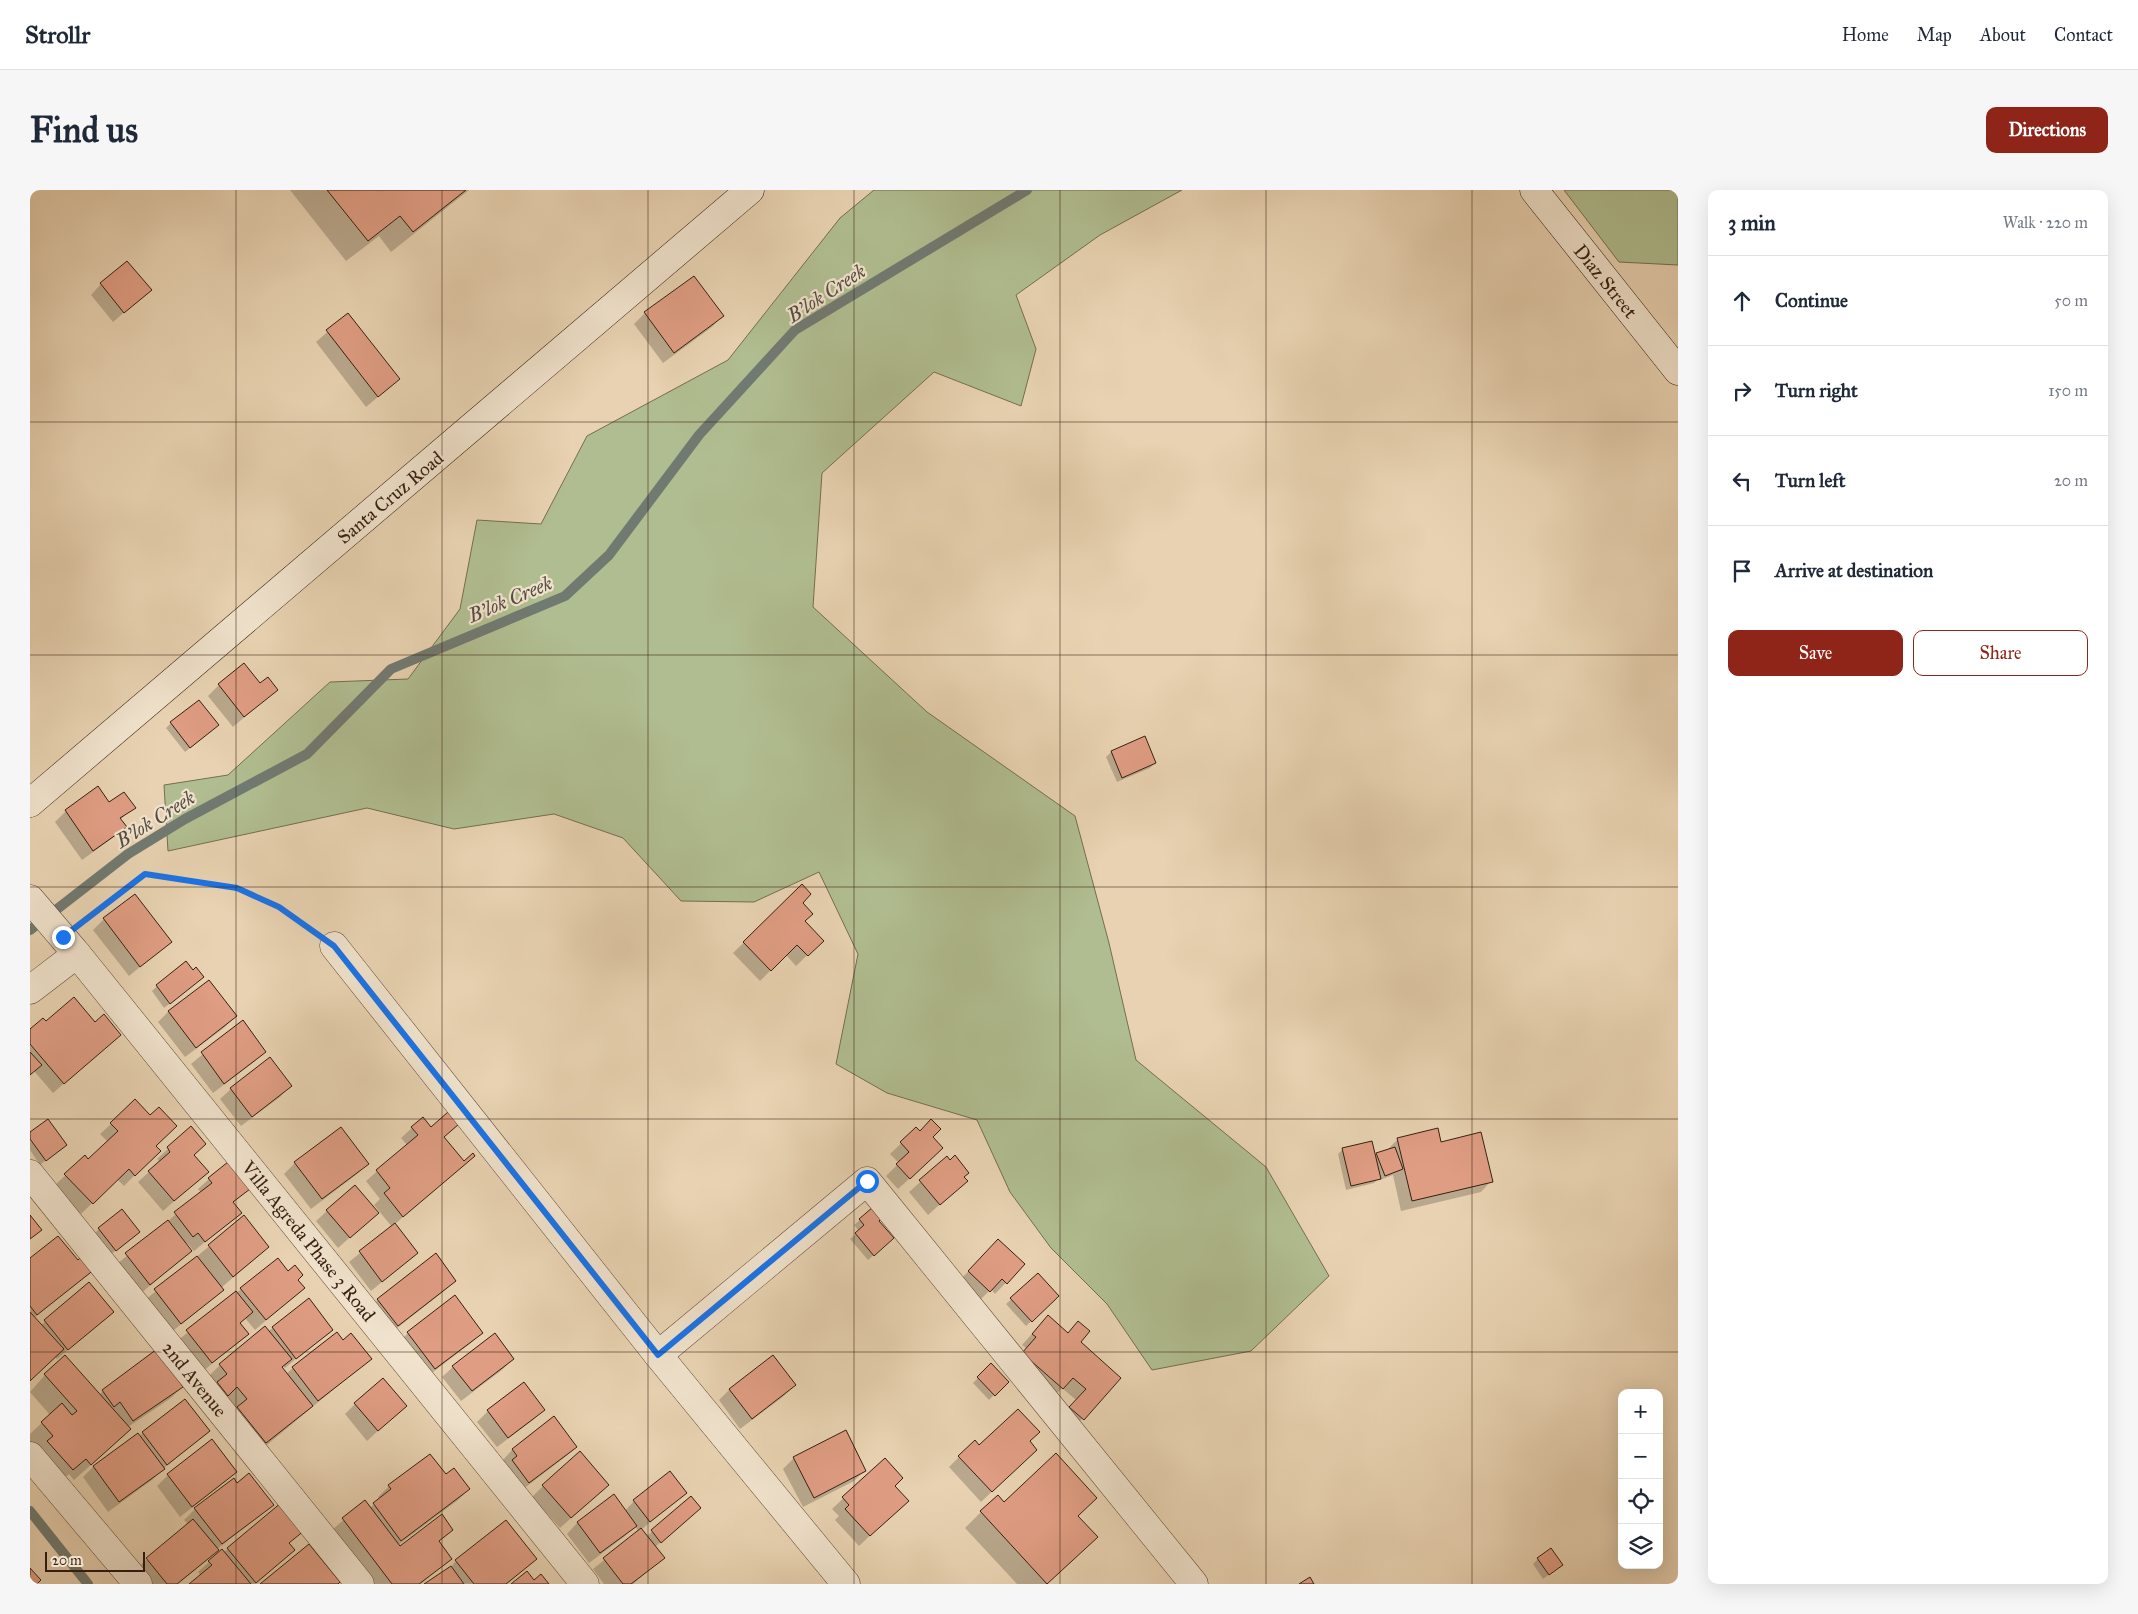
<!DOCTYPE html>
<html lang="en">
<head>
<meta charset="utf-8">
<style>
  :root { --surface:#fff; --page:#f6f6f7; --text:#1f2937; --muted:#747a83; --line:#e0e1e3; --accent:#8f2418 }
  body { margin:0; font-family:"IM FELL Great Primer",serif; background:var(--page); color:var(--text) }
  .controls { position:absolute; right:15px; bottom:15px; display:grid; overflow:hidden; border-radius:10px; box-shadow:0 5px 20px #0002 }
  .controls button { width:45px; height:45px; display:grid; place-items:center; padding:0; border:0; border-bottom:1px solid var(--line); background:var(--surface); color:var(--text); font:25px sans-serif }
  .scale { position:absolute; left:15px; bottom:12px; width:100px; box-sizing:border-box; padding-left:5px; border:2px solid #371f10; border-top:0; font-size:14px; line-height:18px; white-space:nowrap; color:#371f10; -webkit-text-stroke:4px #f0e2cc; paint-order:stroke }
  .stop { position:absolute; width:15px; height:15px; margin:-11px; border:4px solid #1a73e8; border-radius:50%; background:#fff }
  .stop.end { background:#1a73e8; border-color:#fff; box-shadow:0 1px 5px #0008 }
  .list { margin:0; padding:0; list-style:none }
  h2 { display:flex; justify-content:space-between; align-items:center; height:65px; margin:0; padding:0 20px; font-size:21px }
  h2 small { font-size:16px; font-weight:400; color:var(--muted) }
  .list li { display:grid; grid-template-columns:32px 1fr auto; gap:15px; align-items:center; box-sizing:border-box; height:90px; padding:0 20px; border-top:1px solid var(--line) }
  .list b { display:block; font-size:19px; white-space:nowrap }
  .list em { font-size:16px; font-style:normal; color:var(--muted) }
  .actions { display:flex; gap:10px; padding:15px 20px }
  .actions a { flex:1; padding:11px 0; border:1px solid var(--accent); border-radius:10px; text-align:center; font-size:18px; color:var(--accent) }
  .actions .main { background:var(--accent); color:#fff }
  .icon { flex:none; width:28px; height:28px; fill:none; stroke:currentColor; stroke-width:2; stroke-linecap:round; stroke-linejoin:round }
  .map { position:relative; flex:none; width:1648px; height:1394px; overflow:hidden; border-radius:10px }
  header { display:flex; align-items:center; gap:30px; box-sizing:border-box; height:70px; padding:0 25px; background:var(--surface); border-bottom:1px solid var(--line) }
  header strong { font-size:24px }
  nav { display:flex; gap:28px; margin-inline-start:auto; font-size:18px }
  .intro { display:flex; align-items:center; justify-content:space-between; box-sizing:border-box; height:120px; padding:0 30px }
  h1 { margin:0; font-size:35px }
  .button { padding:12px 22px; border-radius:10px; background:var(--accent); color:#fff; font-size:18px; font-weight:700 }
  main { display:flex; gap:30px; padding:0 30px }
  aside { flex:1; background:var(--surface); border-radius:10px; box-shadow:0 5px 20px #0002 }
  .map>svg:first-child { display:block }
  .green { fill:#b0bd90; stroke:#746e50 }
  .shadow { fill:#0003 }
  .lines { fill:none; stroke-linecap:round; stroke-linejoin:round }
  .stream { stroke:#717a71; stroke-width:10 }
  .building { fill:#df9d83; stroke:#371f10 }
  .street-casing { stroke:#634c38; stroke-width:29 }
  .secondary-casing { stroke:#371f10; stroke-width:29 }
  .path { stroke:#371f10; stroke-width:3; stroke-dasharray:4 2.5; stroke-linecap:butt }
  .street { stroke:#f0e2cc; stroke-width:28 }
  .secondary { stroke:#f0e2cc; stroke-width:28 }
  .route { stroke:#1a73e8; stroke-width:6 }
  .grid { fill:none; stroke:#371f10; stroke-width:1; stroke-opacity:0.55 }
  .labels { text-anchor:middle; stroke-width:4.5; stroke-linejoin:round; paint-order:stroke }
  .street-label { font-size:19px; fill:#371f10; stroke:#f0e2cc }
  .water-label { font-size:20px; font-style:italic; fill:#544c41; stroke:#f0e2cc }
</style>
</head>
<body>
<header>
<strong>Strollr</strong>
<nav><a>Home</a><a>Map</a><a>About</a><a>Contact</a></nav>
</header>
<div class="intro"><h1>Find us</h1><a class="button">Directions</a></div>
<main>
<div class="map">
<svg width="1648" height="1394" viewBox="0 0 1648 1394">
  <rect width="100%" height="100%" fill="#e8d2b1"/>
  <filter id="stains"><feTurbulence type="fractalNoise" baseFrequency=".004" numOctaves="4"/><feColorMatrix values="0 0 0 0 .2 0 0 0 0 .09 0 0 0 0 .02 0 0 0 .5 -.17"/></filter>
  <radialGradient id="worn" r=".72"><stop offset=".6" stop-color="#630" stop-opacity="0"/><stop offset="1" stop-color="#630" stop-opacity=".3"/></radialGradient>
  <g class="green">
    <polygon points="844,0 1152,0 1070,45 986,105 1006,159 991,216 904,182 792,283 783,417 897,522 1045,626 1079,753 1106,870 1236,977 1299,1086 1221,1161 1122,1180 1077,1114 1021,1058 980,1002 947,930 857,903 806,874 828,764 789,682 724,712 651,711 593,648 524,624 424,639 337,618 138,661 134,595 198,585 300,492 378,489 430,419 447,330 511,334 557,246 698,170 810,28"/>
    <polygon points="1534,0 1648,0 1648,75 1589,72"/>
  </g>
  <g class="shadow">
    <polygon points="260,0 439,0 361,62 349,46 316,71"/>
    <polygon points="664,87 692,126 682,137 633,173 604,134 615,123"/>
    <polygon points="71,94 120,100 83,132 61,105"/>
    <polygon points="318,124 369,189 336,217 286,152"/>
    <polygon points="189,495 230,495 246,500 203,537 178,506"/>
    <polygon points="141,533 182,540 155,562 136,538"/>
    <polygon points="1114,548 1125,573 1120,578 1087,592 1076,567 1081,562"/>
    <polygon points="79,614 104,617 90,630 95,636 84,647 52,670 25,632 36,621"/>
    <polygon points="772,696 773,731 792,751 766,776 756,765 730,791 703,763"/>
    <polygon points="74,729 140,752 99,786 63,740"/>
    <polygon points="167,792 134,818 122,801 127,796"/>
    <polygon points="139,821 205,826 195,837 155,867 128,832"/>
    <polygon points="212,831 235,862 224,872 183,903 161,874"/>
    <polygon points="15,833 65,833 90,845 23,903 4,881 0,885 0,841"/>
    <polygon points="260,896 250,907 211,936 190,909 201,899"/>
    <polygon points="81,934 125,956 129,961 94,996 87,989 51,1024 24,996 55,967 58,971 78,952 70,944"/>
    <polygon points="427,934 413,948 433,972 443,966 365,1034 387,1063 341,1101 319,1072 362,1037 344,1015 350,1009 336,991 377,955 371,948 382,938 401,938"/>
    <polygon points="161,938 166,992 133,1021 108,992 130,972 127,969"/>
    <polygon points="886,939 901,947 901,969 868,999 856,986 869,973 860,964"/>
    <polygon points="0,943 35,955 10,975 0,960"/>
    <polygon points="1368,949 1410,953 1461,991 1451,1002 1371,1021 1363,985 1350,990 1349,988 1344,993 1316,1000 1308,964 1313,959 1344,967 1357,960"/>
    <polygon points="917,968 936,991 898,1025 879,1002"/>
    <polygon points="265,973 337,974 327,984 281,1019 254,984"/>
    <polygon points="179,989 218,999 203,1013 210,1023 164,1061 157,1053 155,1054 160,1061 109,1105 86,1075 171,1003 168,999"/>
    <polygon points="843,1019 857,1053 838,1070 820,1049 829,1041 824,1035"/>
    <polygon points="297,1021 347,1023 308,1058 286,1031"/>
    <polygon points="214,1027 238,1057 191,1098 192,1100 181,1110 139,1144 114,1111"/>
    <polygon points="69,1039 103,1047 80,1065 64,1044"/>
    <polygon points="958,1061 994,1074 965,1104 961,1099 948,1112 928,1092"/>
    <polygon points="0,1070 47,1072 63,1079 4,1128 11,1135 59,1094 71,1132 27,1169 25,1167 0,1190"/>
    <polygon points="258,1082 273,1098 225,1140 215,1128 209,1134 217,1144 171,1183 146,1152 211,1099"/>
    <polygon points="1008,1085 1028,1106 996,1136 976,1114"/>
    <polygon points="425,1091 414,1101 357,1146 337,1120 348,1110"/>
    <polygon points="1048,1132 1049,1152 1089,1188 1042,1240 1029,1229 1046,1210 1032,1198 1022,1209 983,1174 996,1158 992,1155 1008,1137 1037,1144"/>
    <polygon points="243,1138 301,1139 255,1178 253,1176 251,1178 256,1184 263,1178 313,1152 340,1169 220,1269 174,1191 190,1175"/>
    <polygon points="452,1142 441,1153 394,1189 367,1154 378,1143"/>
    <polygon points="743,1167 764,1195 754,1206 710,1239 689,1210 699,1200"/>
    <polygon points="483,1169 472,1180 431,1211 412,1187 423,1177"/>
    <polygon points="961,1175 977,1192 959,1210 943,1193"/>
    <polygon points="15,1185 69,1205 73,1201 152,1197 141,1208 98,1237 99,1239 83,1255 44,1290 39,1284 26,1295 0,1253 0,1244 20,1225 0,1202"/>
    <polygon points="155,1211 178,1241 133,1279 122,1290 78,1322 53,1287 64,1276 109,1246"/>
    <polygon points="325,1214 375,1216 337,1251 315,1224"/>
    <polygon points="513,1220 503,1230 467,1257 447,1232 458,1221"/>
    <polygon points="524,1228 546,1257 535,1267 488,1303 472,1271 482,1260"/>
    <polygon points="999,1252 995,1270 951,1312 919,1277 929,1267 949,1257"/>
    <polygon points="764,1268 835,1280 824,1291 773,1317 753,1279"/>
    <polygon points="855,1269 864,1296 866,1321 829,1356 805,1330 809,1326 802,1319"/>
    <polygon points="205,1282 195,1292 150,1327 127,1296 138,1285"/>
    <polygon points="415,1286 439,1299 428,1310 368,1355 370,1357 422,1340 408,1352 420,1369 391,1394 343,1394 302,1340 335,1311 340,1318 350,1309 348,1307 359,1296"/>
    <polygon points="207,1294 242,1314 231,1325 187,1359 177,1370 148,1394 118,1394 106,1379 158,1334 154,1330 165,1319"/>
    <polygon points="513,1296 567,1305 530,1338 502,1307"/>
    <polygon points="655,1302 611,1340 616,1347 661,1308 665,1323 625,1357 633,1368 603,1394 574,1394 563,1379 609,1342 605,1336 595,1346 559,1373 537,1344 547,1333 584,1306 595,1321 604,1311"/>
    <polygon points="974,1313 1050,1363 1017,1394 987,1394 935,1338 951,1322"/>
    <polygon points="273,1340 258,1354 263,1360 225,1394 161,1394 171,1386 168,1382 179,1372 198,1359"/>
    <polygon points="506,1369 477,1394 396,1394 418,1380 426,1371"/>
    <polygon points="1508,1369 1531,1375 1513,1389 1503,1374"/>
  </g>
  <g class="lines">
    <g class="stream">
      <polyline points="0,740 98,664 155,629 277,564 361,479 535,406 579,365 669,245 765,140 997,0"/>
      <polyline points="0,1321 58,1394"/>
    </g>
  </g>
  <g class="building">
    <polygon points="297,0 436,0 383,42 370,26 338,51"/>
    <polygon points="97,71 122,100 94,123 70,93"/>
    <polygon points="664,86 694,126 644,163 614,122"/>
    <polygon points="318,123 370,189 348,207 296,140"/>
    <polygon points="214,473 230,493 238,487 248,500 214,527 188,494"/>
    <polygon points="169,510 189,535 160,558 140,532"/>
    <polygon points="1115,546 1126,573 1092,588 1081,561"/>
    <polygon points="68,596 79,612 94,602 106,618 90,628 97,637 63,661 35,620"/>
    <polygon points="772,694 781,704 773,713 783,724 775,731 794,751 778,766 767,755 741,781 713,752"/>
    <polygon points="105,704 142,752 110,777 73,728"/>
    <polygon points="156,771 163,780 166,777 174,787 140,814 126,795"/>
    <polygon points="179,790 207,826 166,858 138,821"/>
    <polygon points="44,807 65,832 74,824 91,845 34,894 0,854 0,839 13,828 16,831"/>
    <polygon points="213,830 236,862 194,894 171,862"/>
    <polygon points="0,862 12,875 0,885"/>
    <polygon points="240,867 262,896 222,927 200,898"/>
    <polygon points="105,909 120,925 129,917 147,936 126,956 131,961 105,986 99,979 63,1014 34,984 55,965 58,969 88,941 80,933"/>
    <polygon points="418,922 429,934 414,947 434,971 443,963 445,966 373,1027 354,1003 360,998 346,980 388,945 381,937 393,927 401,937"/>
    <polygon points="18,929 37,955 16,971 0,949 0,942"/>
    <polygon points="901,929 911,939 903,947 913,958 880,989 866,974 879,962 870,952 886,937 890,941"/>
    <polygon points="161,936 176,954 164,965 179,982 144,1011 118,981 140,962 137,957"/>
    <polygon points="311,937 339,974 292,1009 264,972"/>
    <polygon points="1408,938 1411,952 1451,942 1463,992 1382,1011 1367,948"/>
    <polygon points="1342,951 1351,989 1321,996 1312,958"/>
    <polygon points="1365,957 1373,979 1355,986 1346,963"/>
    <polygon points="925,965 939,983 934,987 938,991 910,1015 889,990 917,966 920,970"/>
    <polygon points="198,972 220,999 203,1012 212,1023 175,1052 168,1043 163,1047 144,1022 182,993 178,988"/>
    <polygon points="325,995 349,1023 320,1048 296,1020"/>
    <polygon points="843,1017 852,1028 849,1031 864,1048 844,1066 825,1043 834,1035 829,1029"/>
    <polygon points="92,1019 110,1042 86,1061 68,1038"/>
    <polygon points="0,1025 12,1040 0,1049"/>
    <polygon points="214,1025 239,1057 203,1087 178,1055"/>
    <polygon points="138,1030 162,1061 120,1095 95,1063"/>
    <polygon points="365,1033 388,1063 352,1092 329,1061"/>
    <polygon points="28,1046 48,1070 54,1064 65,1079 7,1125 0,1116 0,1068"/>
    <polygon points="968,1049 995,1074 977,1094 972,1089 960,1102 938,1081"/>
    <polygon points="406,1063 426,1091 368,1136 347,1109"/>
    <polygon points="167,1066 194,1100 151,1134 124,1099"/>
    <polygon points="248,1068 258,1081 265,1075 273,1085 268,1090 275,1098 236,1130 210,1098"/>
    <polygon points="1008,1083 1029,1106 1002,1132 980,1108"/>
    <polygon points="59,1092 84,1122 38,1160 14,1130"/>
    <polygon points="206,1101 223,1122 210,1133 219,1144 182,1173 156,1140"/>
    <polygon points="425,1105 453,1143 405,1179 377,1142"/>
    <polygon points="279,1108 303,1140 266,1169 242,1137"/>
    <polygon points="0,1122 34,1159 0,1191"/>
    <polygon points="1018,1125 1038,1143 1048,1131 1060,1141 1051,1152 1091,1188 1054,1230 1039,1217 1056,1199 1043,1188 1033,1199 992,1163 1006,1147 1002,1144"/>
    <polygon points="235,1136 262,1169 252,1177 283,1216 236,1253 207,1217 217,1209 207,1197 198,1206 187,1192 197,1184 189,1174"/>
    <polygon points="307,1142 313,1150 321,1143 342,1169 288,1211 262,1177"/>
    <polygon points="465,1143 484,1169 442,1201 422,1176"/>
    <polygon points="127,1159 153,1197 103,1231 90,1212 84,1217 72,1200"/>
    <polygon points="35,1165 101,1239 61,1275 56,1269 43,1280 17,1251 23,1246 11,1232 32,1213 42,1225 47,1221 14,1184"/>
    <polygon points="743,1165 766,1195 722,1229 699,1199"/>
    <polygon points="961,1173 979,1192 965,1206 947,1187"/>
    <polygon points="353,1188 377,1216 348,1241 324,1213"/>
    <polygon points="494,1192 515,1220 478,1248 457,1220"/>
    <polygon points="155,1209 180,1241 137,1275 112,1242"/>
    <polygon points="988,1219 1010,1242 1000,1251 1007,1260 962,1302 928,1266 945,1250 949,1255"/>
    <polygon points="524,1226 547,1257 499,1293 482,1270 487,1266 482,1259"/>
    <polygon points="816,1240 836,1281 784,1308 763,1267"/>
    <polygon points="108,1243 135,1279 89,1312 63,1276"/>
    <polygon points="182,1249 207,1282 162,1317 137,1284"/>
    <polygon points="550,1261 579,1295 541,1328 512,1295"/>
    <polygon points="1026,1263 1067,1308 1048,1326 1068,1347 1017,1394 950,1321 968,1305 974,1312"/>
    <polygon points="400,1264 416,1284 424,1278 440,1299 371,1351 343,1313 361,1299 358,1295"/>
    <polygon points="855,1268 873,1288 865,1296 879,1311 840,1346 815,1319 819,1315 812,1307"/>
    <polygon points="640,1281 657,1303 620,1332 603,1310"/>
    <polygon points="219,1283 244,1315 192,1354 164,1318 204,1288 207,1293"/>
    <polygon points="584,1304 607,1336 570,1363 547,1332"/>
    <polygon points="661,1306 671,1318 631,1353 621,1340"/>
    <polygon points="335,1310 370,1356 412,1324 423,1340 409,1351 422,1369 389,1394 362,1394 312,1328"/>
    <polygon points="252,1312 275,1340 259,1353 265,1360 226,1393 197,1358"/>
    <polygon points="163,1329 189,1360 147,1394 137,1394 116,1368"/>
    <polygon points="476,1330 507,1369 476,1394 444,1394 425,1370"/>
    <polygon points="611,1338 635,1368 601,1394 593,1394 573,1368"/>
    <polygon points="279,1354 310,1392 308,1394 230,1394"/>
    <polygon points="1521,1358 1533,1375 1519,1385 1507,1368"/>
    <polygon points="192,1359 221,1394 159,1394 182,1375 178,1371"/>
    <polygon points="421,1376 434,1394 394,1394"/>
    <polygon points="0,1378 11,1390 7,1394 0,1394"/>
    <polygon points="497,1381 504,1390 511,1384 519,1394 481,1394"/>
    <polygon points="1280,1387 1284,1394 1269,1394"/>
  </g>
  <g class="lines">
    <defs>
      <g id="street">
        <polyline points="0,709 47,764 555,1394"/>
        <polyline points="304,756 628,1165 816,1394"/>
        <polyline points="0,800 47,764"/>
        <polyline points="0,984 330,1394"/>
        <polyline points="628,1165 837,991 1164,1394"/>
        <polyline points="0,1266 108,1394"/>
      </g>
      <g id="secondary">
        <polyline points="1504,0 1648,181"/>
        <polyline points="0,613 720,0"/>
      </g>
    </defs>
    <use href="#street" class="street-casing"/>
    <use href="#secondary" class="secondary-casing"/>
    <polyline class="path" points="58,728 115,684 207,697 249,717 279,738"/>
    <use href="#street" class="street"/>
    <use href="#secondary" class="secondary"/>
  </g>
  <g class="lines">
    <polyline class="route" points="33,747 115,684 207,698 249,717 304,756 628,1165 837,991"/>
  </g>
  <path class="grid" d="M206,0v1394M412,0v1394M618,0v1394M824,0v1394M1030,0v1394M1236,0v1394M1442,0v1394M0,232h1648M0,465h1648M0,697h1648M0,929h1648M0,1162h1648"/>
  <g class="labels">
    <g class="street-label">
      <text transform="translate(1576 91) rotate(51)" y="7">Diaz Street</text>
      <text transform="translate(360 307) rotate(-40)" y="7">Santa Cruz Road</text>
      <text transform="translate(279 1051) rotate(51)" y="7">Villa Agreda Phase 3 Road</text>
      <text transform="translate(165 1189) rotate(51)" y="7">2nd Avenue</text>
    </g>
    <g class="water-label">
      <text transform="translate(796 103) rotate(-33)" y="7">B'lok Creek</text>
      <text transform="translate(480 409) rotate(-23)" y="7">B'lok Creek</text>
      <text transform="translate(125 629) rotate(-32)" y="7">B'lok Creek</text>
    </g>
  </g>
  <rect width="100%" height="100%" filter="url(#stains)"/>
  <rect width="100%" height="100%" fill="url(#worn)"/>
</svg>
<div class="controls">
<button>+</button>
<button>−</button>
<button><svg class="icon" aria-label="locate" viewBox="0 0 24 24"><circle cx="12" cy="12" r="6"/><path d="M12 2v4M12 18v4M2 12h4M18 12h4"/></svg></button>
<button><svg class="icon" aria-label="layers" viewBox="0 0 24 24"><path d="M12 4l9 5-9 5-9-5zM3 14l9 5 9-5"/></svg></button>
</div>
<div class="scale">20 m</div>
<div class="stop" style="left:837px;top:991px"></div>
<div class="stop end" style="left:33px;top:747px"></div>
</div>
<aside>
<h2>3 min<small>Walk · 220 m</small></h2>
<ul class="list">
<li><svg class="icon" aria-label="ahead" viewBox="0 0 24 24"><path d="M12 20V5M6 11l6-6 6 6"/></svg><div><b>Continue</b></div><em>50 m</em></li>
<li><svg class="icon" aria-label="right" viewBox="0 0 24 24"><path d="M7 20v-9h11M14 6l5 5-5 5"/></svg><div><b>Turn right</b></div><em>150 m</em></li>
<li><svg class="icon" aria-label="left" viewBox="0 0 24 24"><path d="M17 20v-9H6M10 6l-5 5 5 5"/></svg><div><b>Turn left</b></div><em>20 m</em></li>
<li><svg class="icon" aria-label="arrive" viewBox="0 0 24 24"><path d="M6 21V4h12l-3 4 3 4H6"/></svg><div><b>Arrive at destination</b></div></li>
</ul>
<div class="actions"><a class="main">Save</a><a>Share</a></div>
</aside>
</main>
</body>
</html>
